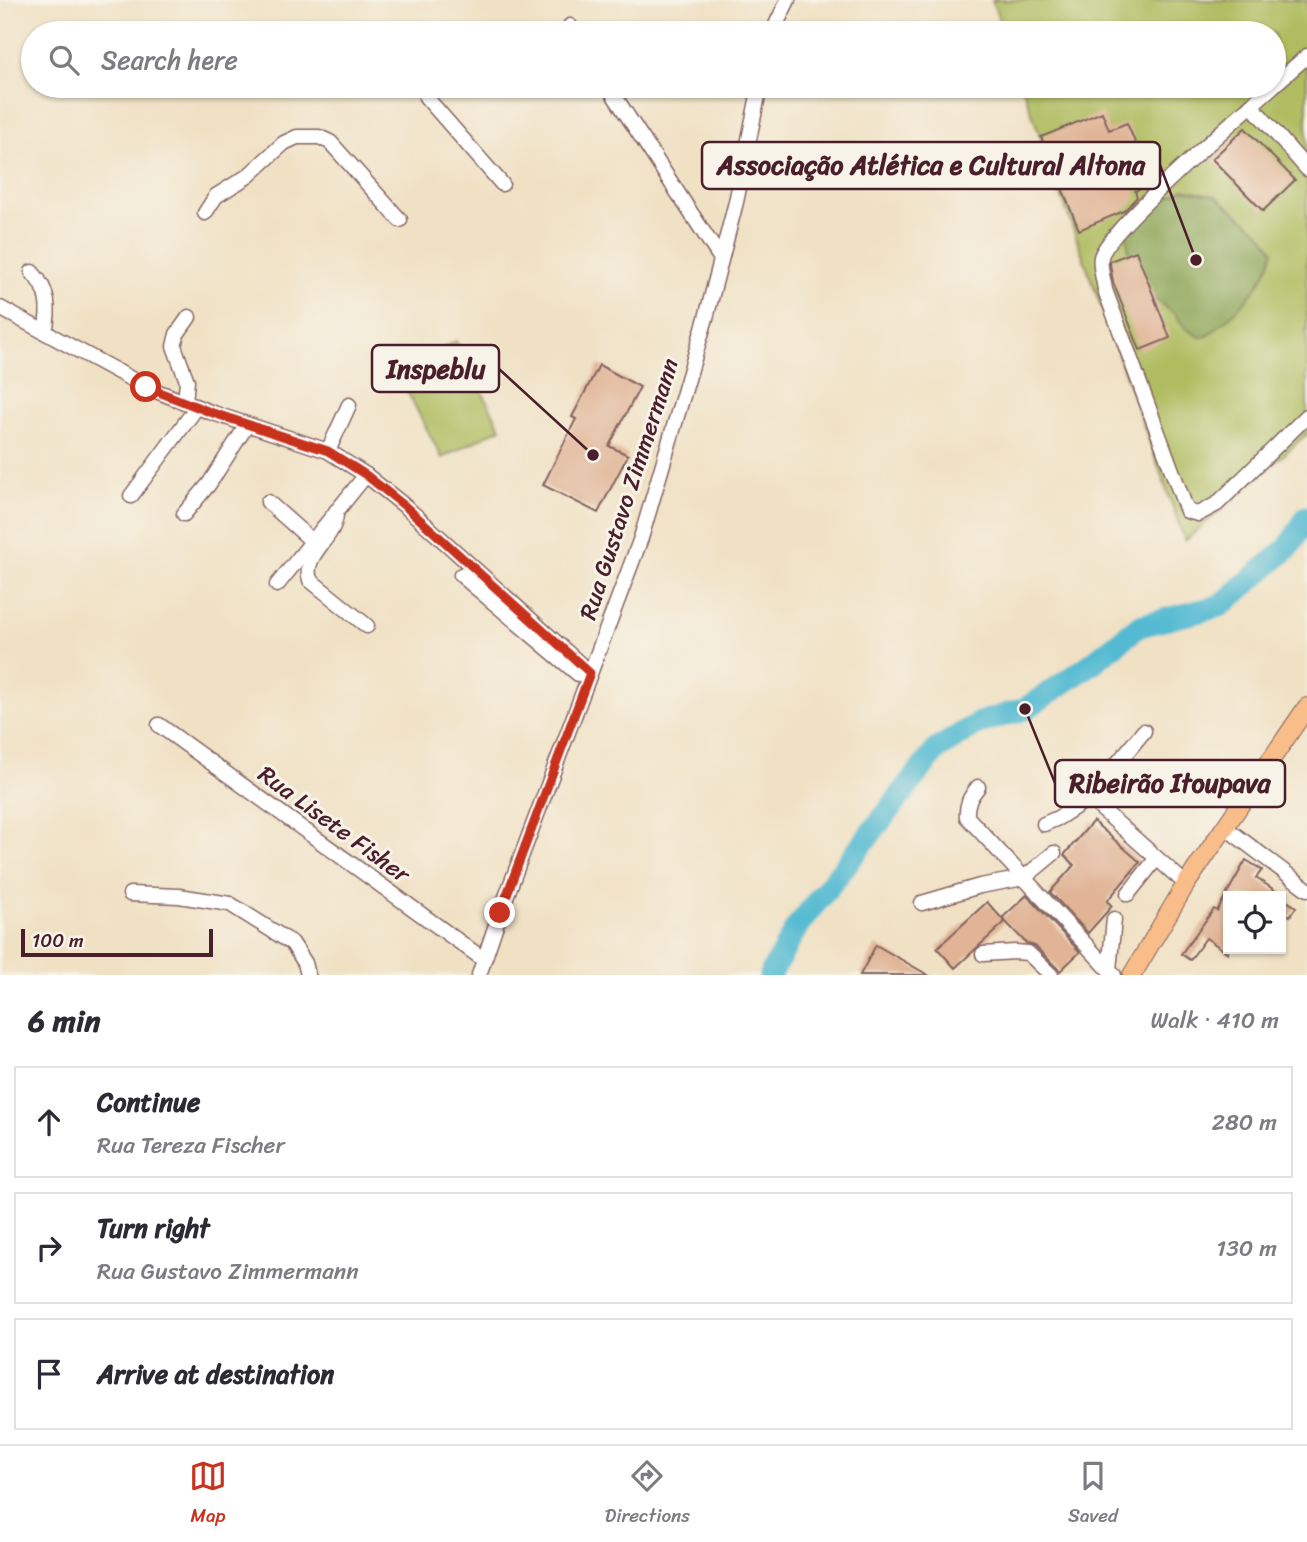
<!DOCTYPE html>
<html lang="en">
<head>
<meta charset="utf-8">
<style>
  :root { --surface:#fff; --page:#f7f7f7; --text:#2b2b33; --muted:#7c7c81; --line:#e1e1e2; --accent:#c8321e }
  body { margin:0; font-family:Sriracha,sans-serif; background:var(--page); color:var(--text) }
  .controls { position:absolute; right:21px; bottom:21px; display:grid; overflow:hidden; border-radius:0px; box-shadow:0 2px 5px #0004 }
  .controls button { width:63px; height:63px; display:grid; place-items:center; padding:0; border:0; border-bottom:2px solid var(--line); background:var(--surface); color:var(--text); font:35px sans-serif }
  .scale { position:absolute; left:21px; bottom:18px; width:192px; box-sizing:border-box; padding-left:7px; border:4px solid #4a1f2b; border-top:0; font-size:19px; line-height:24px; white-space:nowrap; color:#4a1f2b; -webkit-text-stroke:5px #f7f3e8; paint-order:stroke }
  .stop { position:absolute; width:21px; height:21px; margin:-16px; border:5px solid #c8321e; border-radius:50%; background:#fff }
  .stop.end { background:#c8321e; border-color:#fff; box-shadow:0 2px 7px #0008 }
  .list { margin:0; padding:0; list-style:none }
  h2 { display:flex; justify-content:space-between; align-items:center; height:91px; margin:0; padding:0 28px; font-size:30px }
  h2 small { font-size:23px; font-weight:400; color:var(--muted) }
  .list li { display:grid; grid-template-columns:46px 1fr auto; gap:21px; align-items:center; box-sizing:border-box; height:112px; margin:0 14px 14px; padding:0 14px; border:2px solid var(--line); border-radius:0px }
  .list b { display:block; font-size:26px; white-space:nowrap }
  .list p { margin:0; font-size:23px; white-space:nowrap; color:var(--muted) }
  .list em { font-size:23px; font-style:normal; color:var(--muted) }
  .icon { flex:none; width:38px; height:38px; fill:none; stroke:currentColor; stroke-width:2; stroke-linecap:round; stroke-linejoin:round }
  .map { position:relative; flex:none; width:1307px; height:975px; overflow:hidden }
  .search { position:absolute; background:var(--surface); box-shadow:0 2px 5px #0004; left:21px; right:21px; top:21px; height:77px; display:flex; align-items:center; gap:18px; box-sizing:border-box; padding:0 24px; border-radius:38px; color:var(--muted); font-size:26px }
  .sheet { height:469px; background:var(--surface) }
  nav { display:flex; justify-content:space-around; align-items:center; box-sizing:border-box; height:98px; border-top:2px solid var(--line); background:var(--surface); font-size:19px; color:var(--muted) }
  nav a { display:grid; justify-items:center; gap:4px }
  nav .on { color:var(--accent) }
  .map>svg:first-child { display:block }
  .green { fill:#afbc5e; stroke:#7c6e44; stroke-width:2 }
  .forest { fill:#8ba455; stroke:#6a6240; stroke-width:2 }
  .lines { fill:none; stroke-linecap:round; stroke-linejoin:round }
  .river { stroke:#53bad1; stroke-width:23 }
  .building { fill:#e0b495 }
  .minor-casing { stroke:#846361; stroke-width:17 }
  .major-casing { stroke:#846361; stroke-width:20 }
  .minor { stroke:#fff; stroke-width:14 }
  .major { stroke:#f8bd89; stroke-width:18 }
  .route { stroke:#c8321e; stroke-width:9 }
  .labels { text-anchor:middle; stroke-width:6; stroke-linejoin:round; paint-order:stroke }
  .street-label { font-size:24px; fill:#4a1f2b; stroke:#f7f3e8 }
  .leader { fill:none; stroke:#4a1f2b; stroke-width:2.5 }
  .callout-dot { fill:#4a1f2b; stroke:#f7f3e8; stroke-width:2.5 }
  .callout { fill:#f7f3e8; stroke:#4a1f2b; stroke-width:2.5 }
  .callout-label { font-size:26px; text-anchor:middle; font-weight:bold; fill:#4a1f2b }
</style>
</head>
<body>
<div class="map">
<svg width="1307" height="975" viewBox="0 0 1307 975">
  <rect width="100%" height="100%" fill="#f7f3e8"/>
  <filter id="ink" filterUnits="userSpaceOnUse"><feTurbulence type="fractalNoise" baseFrequency=".0143" numOctaves="2"/><feDisplacementMap in="SourceGraphic" scale="14" xChannelSelector="R" yChannelSelector="G"/><feConvolveMatrix kernelMatrix="1 2 1 2 8 2 1 2 1" color-interpolation-filters="sRGB"/></filter>
  <filter id="wash" filterUnits="userSpaceOnUse"><feTurbulence type="fractalNoise" baseFrequency=".00686" numOctaves="4" result="noise"/><feDisplacementMap in="SourceGraphic" scale="28" xChannelSelector="R" yChannelSelector="G"/><feGaussianBlur stdDeviation="1.57" result="paint"/><feColorMatrix in="noise" values="0 0 0 0 0 0 0 0 0 0 0 0 0 0 0 0 0 1.4 0 .05"/><feComposite in="paint" operator="in"/></filter>
  <g filter="url(#wash)">
    <rect width="100%" height="100%" fill="#f0e1c4"/>
    <g class="green">
      <polygon points="992,0 1307,0 1307,434 1185,541 1022,86 1274,86 1274,33 1004,33"/>
      <polygon points="456,341 501,428 442,458 397,372"/>
    </g>
    <path class="forest" d="M1184,189l32,7 44,36 14,19c-10,38 -38,60 -66,85l-8,1 -15,-9 -10,-14 -36,-26 -8,-22 -5,-34 12,-7 24,-25z"/>
    <g class="lines">
      <polyline class="river" points="770,975 797,927 937,749 979,723 1025,709 1090,665 1139,626 1220,606 1288,548 1307,517"/>
    </g>
    <g id="blocks">
      <g class="building">
        <polygon points="1102,112 1109,130 1127,123 1152,183 1135,191 1137,197 1124,211 1079,230 1041,137"/>
        <polygon points="1245,128 1295,180 1263,211 1212,159"/>
        <polygon points="1136,251 1170,338 1140,350 1113,282 1110,264 1110,261"/>
        <polygon points="599,365 640,387 609,446 628,455 598,513 543,485 576,419 572,417"/>
        <polygon points="1093,821 1140,862 1107,901 1112,906 1088,933 1050,892 1074,865 1064,855"/>
        <polygon points="1246,860 1262,870 1256,878 1284,896 1228,896 1228,953 1206,938 1190,960 1181,954 1214,909 1217,911"/>
        <polygon points="1027,895 1080,952 1060,971 1035,946 1026,943 1002,918"/>
        <polygon points="1281,897 1296,907 1290,916 1281,910"/>
        <polygon points="987,902 1005,922 955,968 937,948"/>
        <polygon points="876,945 928,975 860,975"/>
      </g>
    </g>
  </g>
  <g filter="url(#ink)">
    <use href="#blocks" fill-opacity="0" stroke="#846361" stroke-width="2"/>
    <g class="lines">
      <defs>
        <g id="minor">
          <polyline points="570,26 574,33"/>
          <polyline points="772,33 788,0"/>
          <polyline points="1274,85 1307,56"/>
          <polyline points="608,86 721,259"/>
          <path d="M1273,86c-28,25 -166,144 -172,171 -2,9 3,24 4,33l82,221 11,3 19,-10 90,-88"/>
          <polyline points="426,97 502,184"/>
          <polyline points="1251,105 1307,169"/>
          <polyline points="205,213 216,196 248,176 284,143 297,137 319,137 330,142 400,220"/>
          <path d="M32,272c17,18 18,37 13,60"/>
          <polyline points="0,308 146,387 210,412 328,451 366,475 406,507 590,673"/>
          <polyline points="185,402 187,381 174,346 177,334 189,317"/>
          <polyline points="328,451 349,405"/>
          <polyline points="131,496 197,407"/>
          <polyline points="268,502 312,541"/>
          <path d="M336,511c2,27 -35,42 -26,69l57,46"/>
          <polyline points="184,514 209,484 247,425"/>
          <polyline points="461,575 578,674"/>
          <polyline points="277,585 366,475"/>
          <polyline points="159,725 483,959"/>
          <polyline points="1144,731 1089,798 1186,884"/>
          <path d="M978,787c-8,10 -12,17 -11,30l57,61 30,-25"/>
          <polyline points="1044,824 1058,818 1089,798"/>
          <polyline points="1226,828 1307,889"/>
          <polyline points="130,894 179,896 230,904 292,943 305,963 308,975"/>
          <polyline points="1128,894 1156,859"/>
          <polyline points="922,903 980,886 1024,878 1114,975"/>
          <polyline points="983,954 1015,952 1028,953 1051,975"/>
          <polyline points="1109,970 1114,919"/>
          <polyline points="479,975 500,913 641,538 706,318 736,202 760,86"/>
        </g>
        <polyline id="major" points="1132,975 1186,884 1307,707"/>
      </defs>
      <use href="#minor" class="minor-casing"/>
      <use href="#major" class="major-casing"/>
      <use href="#minor" class="minor"/>
      <use href="#major" class="major"/>
    </g>
  </g>
  <g class="lines" filter="url(#ink)">
    <polyline class="route" points="146,387 210,412 328,451 366,475 406,507 590,673 500,913"/>
  </g>
  <g class="labels">
    <g class="street-label">
      <text transform="translate(629 489) rotate(-72)" y="8">Rua Gustavo Zimmermann</text>
      <text transform="translate(334 824) rotate(36)" y="8">Rua Lisete Fisher</text>
    </g>
  </g>
  <path class="leader" d="M1196 260L1160 165M593 455L499 369M1025 709L1055 783"/>
  <g class="callout-dot">
    <circle cx="1196" cy="260" r="7"/>
    <circle cx="593" cy="455" r="7"/>
    <circle cx="1025" cy="709" r="7"/>
  </g>
  <g class="callout">
    <rect x="702" y="142" width="458" height="47" rx="7"/>
    <rect x="372" y="345" width="127" height="47" rx="7"/>
    <rect x="1055" y="760" width="230" height="47" rx="7"/>
  </g>
  <g class="callout-label">
    <text x="931" y="174">Associação Atlética e Cultural Altona</text>
    <text x="436" y="378">Inspeblu</text>
    <text x="1170" y="792">Ribeirão Itoupava</text>
  </g>
</svg>
<div class="controls">
<button><svg class="icon" aria-label="locate" viewBox="0 0 24 24"><circle cx="12" cy="12" r="6"/><path d="M12 2v4M12 18v4M2 12h4M18 12h4"/></svg></button>
</div>
<div class="scale">100 m</div>
<div class="stop" style="left:146px;top:387px"></div>
<div class="stop end" style="left:500px;top:913px"></div>
<div class="search"><svg class="icon" aria-label="search" viewBox="0 0 24 24"><circle cx="10" cy="10" r="6"/><path d="M15 15l6 6"/></svg>Search here</div>
</div>
<section class="sheet">
<h2>6 min<small>Walk · 410 m</small></h2>
<ul class="list">
<li><svg class="icon" aria-label="ahead" viewBox="0 0 24 24"><path d="M12 20V5M6 11l6-6 6 6"/></svg><div><b>Continue</b><p>Rua Tereza Fischer</p></div><em>280 m</em></li>
<li><svg class="icon" aria-label="right" viewBox="0 0 24 24"><path d="M7 20v-9h11M14 6l5 5-5 5"/></svg><div><b>Turn right</b><p>Rua Gustavo Zimmermann</p></div><em>130 m</em></li>
<li><svg class="icon" aria-label="arrive" viewBox="0 0 24 24"><path d="M6 21V4h12l-3 4 3 4H6"/></svg><div><b>Arrive at destination</b></div></li>
</ul>
</section>
<nav>
<a class="on"><svg class="icon" aria-label="map" viewBox="0 0 24 24"><path d="M3 6l6-2 6 2 6-2v14l-6 2-6-2-6 2zM9 4v14M15 6v14"/></svg>Map</a>
<a><svg class="icon" aria-label="directions" viewBox="0 0 24 24"><path d="M12 3l9 9-9 9-9-9zM9 14v-3h6M13 9l2 2-2 2"/></svg>Directions</a>
<a><svg class="icon" aria-label="saved" viewBox="0 0 24 24"><path d="M7 4h10v16l-5-4-5 4z"/></svg>Saved</a>
</nav>
</body>
</html>
